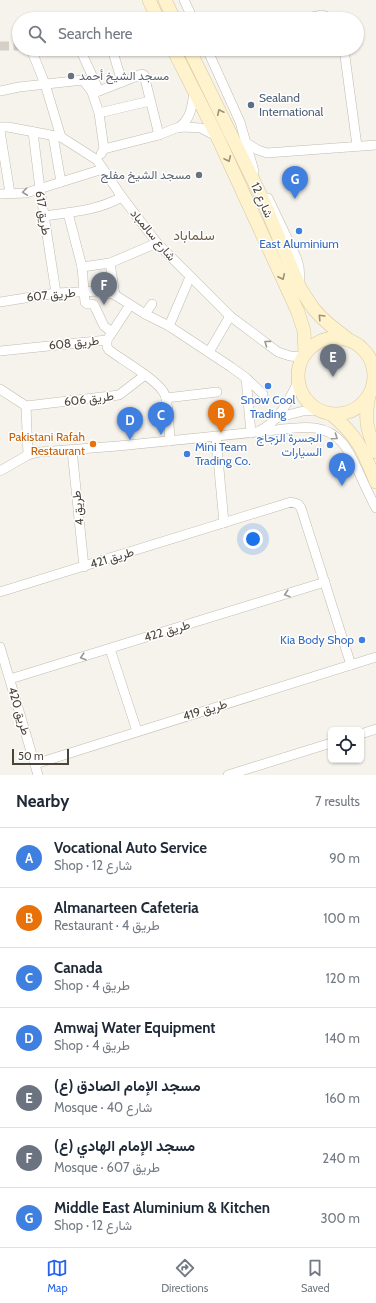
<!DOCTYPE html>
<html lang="en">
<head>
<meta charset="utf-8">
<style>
  :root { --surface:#fff; --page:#f6f6f7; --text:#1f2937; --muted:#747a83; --line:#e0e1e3; --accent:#2563eb }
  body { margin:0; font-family:Cabin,Vazirmatn,sans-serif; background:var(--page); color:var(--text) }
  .controls { position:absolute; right:12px; bottom:12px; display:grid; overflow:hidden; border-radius:6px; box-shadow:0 1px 3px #0004 }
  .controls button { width:36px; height:36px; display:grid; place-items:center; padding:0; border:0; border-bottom:1px solid var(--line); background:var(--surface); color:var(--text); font:20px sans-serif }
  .scale { position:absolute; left:12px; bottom:10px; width:57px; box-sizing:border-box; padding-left:4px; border:2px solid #4b4439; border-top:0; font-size:11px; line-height:14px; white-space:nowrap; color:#4b4439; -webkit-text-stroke:3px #fff; paint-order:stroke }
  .you { position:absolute; left:253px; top:539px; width:14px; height:14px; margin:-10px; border:3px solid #fff; border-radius:50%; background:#1a73e8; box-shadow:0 0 0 6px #1a73e833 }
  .badge { display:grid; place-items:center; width:26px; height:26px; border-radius:50%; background:var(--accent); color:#fff; font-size:13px; font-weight:700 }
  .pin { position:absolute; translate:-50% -33px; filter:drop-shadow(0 1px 2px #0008) }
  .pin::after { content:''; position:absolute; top:21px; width:14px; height:12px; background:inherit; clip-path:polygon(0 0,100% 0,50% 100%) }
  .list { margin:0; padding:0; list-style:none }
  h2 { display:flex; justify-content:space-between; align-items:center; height:52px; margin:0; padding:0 16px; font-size:17px }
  h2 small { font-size:13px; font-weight:400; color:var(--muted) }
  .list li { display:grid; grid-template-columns:26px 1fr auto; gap:12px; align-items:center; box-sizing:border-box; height:60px; padding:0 16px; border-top:1px solid var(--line) }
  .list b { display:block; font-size:15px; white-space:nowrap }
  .list p { margin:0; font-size:13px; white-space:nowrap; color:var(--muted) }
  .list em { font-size:13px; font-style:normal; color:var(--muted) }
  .icon { flex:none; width:22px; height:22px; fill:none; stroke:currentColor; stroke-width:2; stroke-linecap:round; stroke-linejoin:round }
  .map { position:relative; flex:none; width:376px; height:775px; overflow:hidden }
  .search { position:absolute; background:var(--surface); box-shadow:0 1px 3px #0004; left:12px; right:12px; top:12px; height:44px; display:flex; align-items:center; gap:10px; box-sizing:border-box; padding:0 14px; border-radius:22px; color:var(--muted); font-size:15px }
  .sheet { height:472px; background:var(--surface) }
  nav { display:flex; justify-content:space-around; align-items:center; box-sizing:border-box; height:56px; border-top:1px solid var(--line); background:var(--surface); font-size:11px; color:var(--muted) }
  nav a { display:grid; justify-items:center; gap:2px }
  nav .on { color:var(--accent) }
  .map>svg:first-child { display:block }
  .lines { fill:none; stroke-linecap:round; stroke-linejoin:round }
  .street-tunnel { stroke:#d4d0c8; stroke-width:9; stroke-dasharray:9 4.5; stroke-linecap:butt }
  .street-casing { stroke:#c2bbae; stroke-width:10 }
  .secondary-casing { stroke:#d6c79b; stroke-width:14 }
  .street { stroke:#fff; stroke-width:9 }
  .secondary { stroke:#fff3cd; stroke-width:13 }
  .oneway { stroke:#9c937c }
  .oneway2 { stroke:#9c9892 }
  .worship-dot { fill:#6b7280; stroke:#fff; stroke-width:1.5 }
  .service-dot { fill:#5c6f8a; stroke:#fff; stroke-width:1.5 }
  .shop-dot { fill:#3f7fe0; stroke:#fff; stroke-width:1.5 }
  .food-dot { fill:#e8710a; stroke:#fff; stroke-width:1.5 }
  .labels { text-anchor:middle; stroke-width:3; stroke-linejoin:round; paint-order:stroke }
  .worship-label { font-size:12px; fill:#5b616d; stroke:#fff; text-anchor:start }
  .service-label { font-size:12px; fill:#4e5e75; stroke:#fff; text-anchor:start }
  .street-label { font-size:12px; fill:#4b4439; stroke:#fff }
  .shop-label { font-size:12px; fill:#366cbe; stroke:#fff }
  .food-label { font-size:12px; fill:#c56008; stroke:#fff; text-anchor:end }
  .quarter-label { font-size:14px; fill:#6e6250; stroke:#fff }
</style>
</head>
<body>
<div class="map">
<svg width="376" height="775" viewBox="0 0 376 775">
  <rect width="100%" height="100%" fill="#f6f3ec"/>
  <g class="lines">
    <polyline class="street-tunnel" points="0,46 19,46"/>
    <defs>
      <g id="street">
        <polyline points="184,0 193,19"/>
        <polyline points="303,19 322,15 333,19"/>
        <polyline points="31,49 45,84 61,137"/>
        <polyline points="80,49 99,91"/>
        <polyline points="207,49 240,122 254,171"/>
        <polyline points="344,49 357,146"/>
        <polyline points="113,52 122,82"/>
        <polyline points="0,91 19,87 83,80 92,92 99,113 104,149"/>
        <polyline points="92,92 99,91 142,74 144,75 159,135"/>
        <polyline points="99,113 150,101"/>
        <polyline points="0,127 8,127 61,137 97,160 122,197 157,243 230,316 278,352 290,356 302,357"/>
        <path d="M178,128c13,-9 14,-21 16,-36"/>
        <polyline points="0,131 10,193"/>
        <polyline points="33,132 40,189 56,293"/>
        <polyline points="53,136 61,182"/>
        <polyline points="246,143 258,150 267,153 376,145"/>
        <polyline points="101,154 104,149 159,135 176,128 184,127 201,128 216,136"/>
        <polyline points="0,194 26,193 103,169"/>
        <polyline points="268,198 296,257 299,266 300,280"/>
        <polyline points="68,213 82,267 85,302 87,304 92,304 94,305 104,326 112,332"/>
        <path d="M44,216c28,-4 52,-5 78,-19"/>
        <polyline points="110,263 115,295"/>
        <polyline points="82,267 110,263 157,243"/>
        <polyline points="0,302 56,293 101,291 115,295 145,314 169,326 231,367 246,378 263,394"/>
        <polyline points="145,314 152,304"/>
        <polyline points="169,326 190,277"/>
        <polyline points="109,337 130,305"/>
        <path d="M107,340v7l2,3c13,10 51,31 56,45 4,10 4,34 5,46"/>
        <polyline points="0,351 107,340"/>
        <polyline points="209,352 230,316"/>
        <polyline points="246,378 251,433"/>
        <polyline points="0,389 26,406 119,395 145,375"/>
        <polyline points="166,398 217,392"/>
        <polyline points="26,406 28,455"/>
        <polyline points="276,418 303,411 317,410"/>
        <path d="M260,432c18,-2 38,-6 55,-4 27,4 35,25 45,47 5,11 10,22 16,33"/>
        <polyline points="216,437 224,523"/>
        <polyline points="72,450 84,567"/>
        <path d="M0,471l28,-16 12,-3 78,-6 139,-14c21,-9 31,-30 41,-50"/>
        <polyline points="0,592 291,502 298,504 301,508 351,665"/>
        <polyline points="0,647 38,775"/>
        <polyline points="110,649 137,731"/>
        <polyline points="10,679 325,582"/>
        <polyline points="361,734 376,729"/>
        <polyline points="35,764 376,657"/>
        <polyline points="228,775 331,743"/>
      </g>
      <g id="secondary">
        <polyline points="149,0 158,19"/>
        <polyline points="165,0 174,19"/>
        <polyline points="173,49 217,136 298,312 304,331 305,354"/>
        <polyline points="189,49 262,198 300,288 313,308 321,317 330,325 349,340"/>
        <circle cx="336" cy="376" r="38"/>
        <path d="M369,396c-5,25 -2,33 7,56"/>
        <path d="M331,414c26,21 33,38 45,68"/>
      </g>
    </defs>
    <use href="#street" class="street-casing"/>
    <use href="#secondary" class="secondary-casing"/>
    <use href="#street" class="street"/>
    <use href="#secondary" class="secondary"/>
  </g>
  <defs><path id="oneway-chevron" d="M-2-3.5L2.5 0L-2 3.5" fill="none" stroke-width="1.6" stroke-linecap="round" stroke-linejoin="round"/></defs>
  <g class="oneway">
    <use href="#oneway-chevron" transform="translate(220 112) rotate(-116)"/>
    <use href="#oneway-chevron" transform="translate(228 159) rotate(65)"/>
    <use href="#oneway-chevron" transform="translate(282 277) rotate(65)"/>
    <use href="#oneway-chevron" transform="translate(321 317) rotate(-134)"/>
  </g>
  <g class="oneway2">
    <use href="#oneway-chevron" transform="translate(25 192) rotate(173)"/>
    <use href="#oneway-chevron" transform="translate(267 343) rotate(-144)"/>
    <use href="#oneway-chevron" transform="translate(335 437) rotate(35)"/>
    <use href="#oneway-chevron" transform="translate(287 594) rotate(163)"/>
    <use href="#oneway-chevron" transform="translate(83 657) rotate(163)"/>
  </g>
  <g class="worship-dot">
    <circle cx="71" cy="76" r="4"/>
    <circle cx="199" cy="175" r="4"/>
  </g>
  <circle class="service-dot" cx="251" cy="105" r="4"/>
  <g class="shop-dot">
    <circle cx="299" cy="231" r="4"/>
    <circle cx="268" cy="386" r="4"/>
    <circle cx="330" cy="445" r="4"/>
    <circle cx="187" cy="454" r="4"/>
    <circle cx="362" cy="640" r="4"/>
  </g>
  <circle class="food-dot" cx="93" cy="444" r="4"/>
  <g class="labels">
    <g class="worship-label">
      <text x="79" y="80">مسجد الشيخ أحمد</text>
      <text x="191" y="179" text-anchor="end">مسجد الشيخ مفلح</text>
    </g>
    <g class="service-label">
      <text x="259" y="102">Sealand<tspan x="259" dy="14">International</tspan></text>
    </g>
    <g class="street-label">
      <text transform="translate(262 200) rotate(66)" y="4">شارع 12</text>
      <text transform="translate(43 213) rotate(81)" y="4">طريق 617</text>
      <text transform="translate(153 235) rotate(50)" y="4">شارع سالمباد</text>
      <text transform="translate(51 295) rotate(-6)" y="4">طريق 607</text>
      <text transform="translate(74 343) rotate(-6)" y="4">طريق 608</text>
      <text transform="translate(89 399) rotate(-7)" y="4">طريق 606</text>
      <text transform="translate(78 508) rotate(-96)" y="4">طريق 4</text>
      <text transform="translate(112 558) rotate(-17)" y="4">طريق 421</text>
      <text transform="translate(167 631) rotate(-17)" y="4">طريق 422</text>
      <text transform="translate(205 710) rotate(-17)" y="4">طريق 419</text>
      <text transform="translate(19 711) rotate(73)" y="4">طريق 420</text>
    </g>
    <g class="shop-label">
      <text x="299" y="248">East Aluminium</text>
      <text x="268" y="404">Snow Cool<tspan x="268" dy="14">Trading</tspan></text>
      <text x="322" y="442" text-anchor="end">الجسرة الزجاج<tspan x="322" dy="14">السيارات</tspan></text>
      <text x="195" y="451" text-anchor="start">Mini Team<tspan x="195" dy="14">Trading Co.</tspan></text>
      <text x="354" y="644" text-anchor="end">Kia Body Shop</text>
    </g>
    <g class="food-label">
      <text x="85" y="441">Pakistani Rafah<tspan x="85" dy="14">Restaurant</tspan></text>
    </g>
    <g class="quarter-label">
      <text x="194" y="240">سلماباد</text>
    </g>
  </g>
</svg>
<div class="controls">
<button><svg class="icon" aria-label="locate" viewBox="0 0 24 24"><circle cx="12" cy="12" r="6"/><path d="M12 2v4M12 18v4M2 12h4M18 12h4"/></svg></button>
</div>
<div class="scale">50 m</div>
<div class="you"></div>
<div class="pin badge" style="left:342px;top:486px;background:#3f7fe0">A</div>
<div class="pin badge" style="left:221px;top:433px;background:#e8710a">B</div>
<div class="pin badge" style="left:161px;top:435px;background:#3f7fe0">C</div>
<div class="pin badge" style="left:130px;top:440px;background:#3f7fe0">D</div>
<div class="pin badge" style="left:333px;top:377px;background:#6b7280">E</div>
<div class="pin badge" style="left:104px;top:305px;background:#6b7280">F</div>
<div class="pin badge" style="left:295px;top:199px;background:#3f7fe0">G</div>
<div class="search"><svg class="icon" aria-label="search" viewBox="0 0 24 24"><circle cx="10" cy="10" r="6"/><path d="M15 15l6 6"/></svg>Search here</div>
</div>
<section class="sheet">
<h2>Nearby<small>7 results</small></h2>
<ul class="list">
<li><span class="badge" style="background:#3f7fe0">A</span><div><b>Vocational Auto Service</b><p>Shop · شارع 12</p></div><em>90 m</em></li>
<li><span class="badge" style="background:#e8710a">B</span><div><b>Almanarteen Cafeteria</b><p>Restaurant · طريق 4</p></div><em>100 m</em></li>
<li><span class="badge" style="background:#3f7fe0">C</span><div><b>Canada</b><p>Shop · طريق 4</p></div><em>120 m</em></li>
<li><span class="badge" style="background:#3f7fe0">D</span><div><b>Amwaj Water Equipment</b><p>Shop · طريق 4</p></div><em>140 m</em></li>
<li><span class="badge" style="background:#6b7280">E</span><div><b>مسجد الإمام الصادق (ع)</b><p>Mosque · شارع 40</p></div><em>160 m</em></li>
<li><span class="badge" style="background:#6b7280">F</span><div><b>مسجد الإمام الهادي (ع)</b><p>Mosque · طريق 607</p></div><em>240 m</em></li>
<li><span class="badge" style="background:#3f7fe0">G</span><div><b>Middle East Aluminium &amp; Kitchen</b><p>Shop · شارع 12</p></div><em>300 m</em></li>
</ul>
</section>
<nav>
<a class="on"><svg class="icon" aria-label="map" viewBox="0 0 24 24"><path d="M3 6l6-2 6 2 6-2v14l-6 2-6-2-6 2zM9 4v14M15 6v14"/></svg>Map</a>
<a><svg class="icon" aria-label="directions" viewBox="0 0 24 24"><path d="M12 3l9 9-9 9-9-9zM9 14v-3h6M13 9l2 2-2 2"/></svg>Directions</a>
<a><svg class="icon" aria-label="saved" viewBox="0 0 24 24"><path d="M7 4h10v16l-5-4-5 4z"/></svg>Saved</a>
</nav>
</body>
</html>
